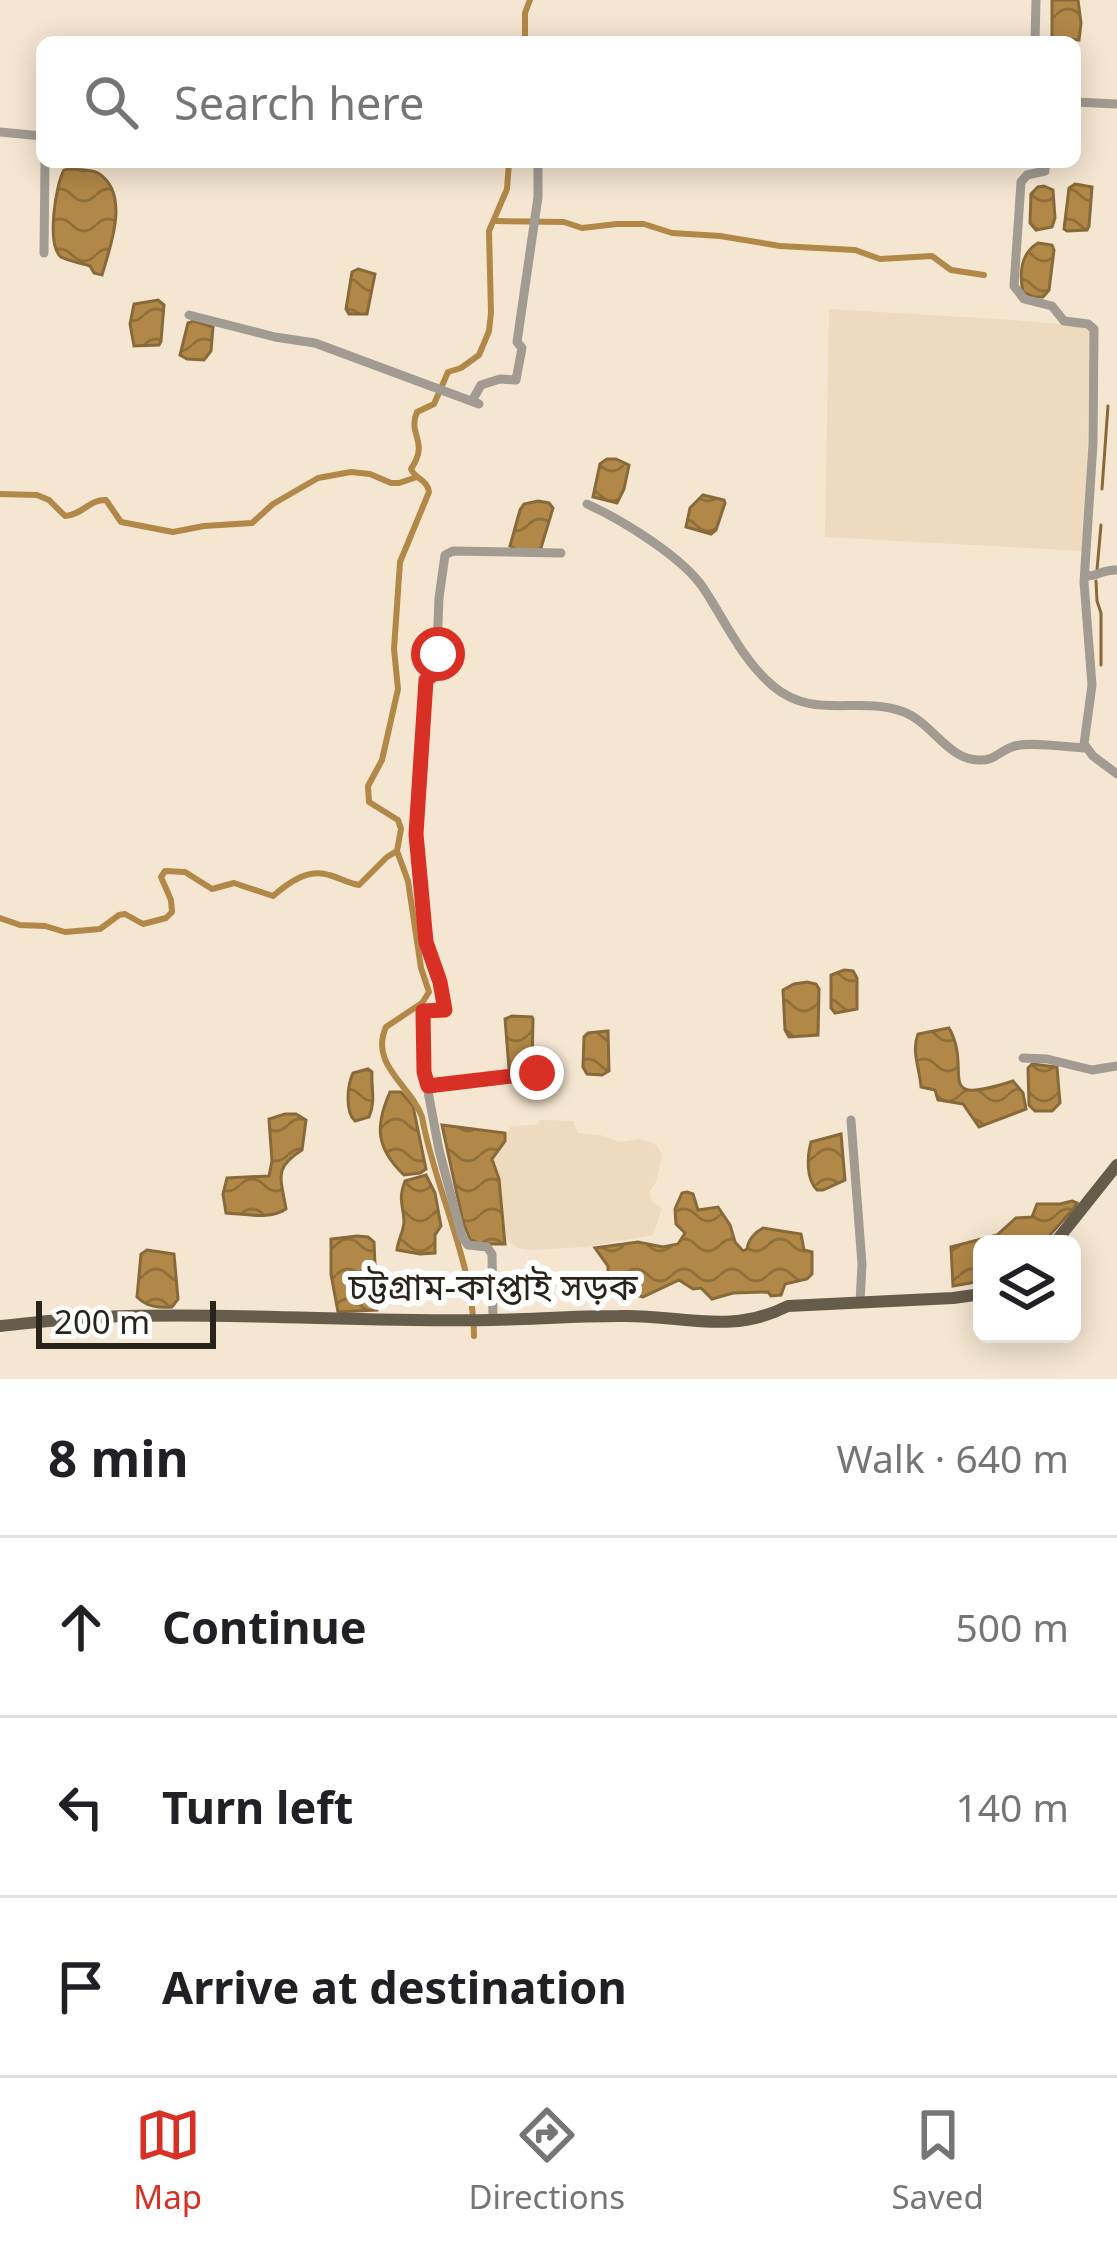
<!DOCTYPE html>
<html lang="en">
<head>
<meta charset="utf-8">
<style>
  :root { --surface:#fff; --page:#f6f6f6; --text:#202124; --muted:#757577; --line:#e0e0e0; --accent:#d93025 }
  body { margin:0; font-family:"Noto Sans","Noto Sans Bengali",sans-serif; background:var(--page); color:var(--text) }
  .controls { position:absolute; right:36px; bottom:36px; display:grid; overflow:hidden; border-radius:18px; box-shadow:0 6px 30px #0003 }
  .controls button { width:108px; height:108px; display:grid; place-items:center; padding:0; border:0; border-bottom:3px solid var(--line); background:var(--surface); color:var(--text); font:60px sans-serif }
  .scale { position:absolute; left:36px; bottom:30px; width:180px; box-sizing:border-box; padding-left:12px; border:6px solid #28231b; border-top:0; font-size:33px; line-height:42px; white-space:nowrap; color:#28231b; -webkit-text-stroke:9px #fff; paint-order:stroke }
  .stop { position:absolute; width:36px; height:36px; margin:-27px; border:9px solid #d93025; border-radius:50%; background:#fff }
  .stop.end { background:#d93025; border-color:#fff; box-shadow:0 3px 12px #0008 }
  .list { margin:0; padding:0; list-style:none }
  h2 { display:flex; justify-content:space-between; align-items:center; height:156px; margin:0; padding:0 48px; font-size:51px }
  h2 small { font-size:39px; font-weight:400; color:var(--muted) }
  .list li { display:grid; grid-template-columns:78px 1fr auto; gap:36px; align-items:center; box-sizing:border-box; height:180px; padding:0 48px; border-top:3px solid var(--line) }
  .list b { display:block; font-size:45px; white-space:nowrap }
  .list em { font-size:39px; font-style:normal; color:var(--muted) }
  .icon { flex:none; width:66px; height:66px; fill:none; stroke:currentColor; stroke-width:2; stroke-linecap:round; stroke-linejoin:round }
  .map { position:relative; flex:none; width:1117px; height:1379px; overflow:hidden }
  .search { position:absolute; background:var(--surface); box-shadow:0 6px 30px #0003; left:36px; right:36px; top:36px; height:132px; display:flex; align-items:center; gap:30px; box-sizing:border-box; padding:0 42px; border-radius:18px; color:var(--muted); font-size:45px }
  .sheet { height:696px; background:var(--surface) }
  nav { display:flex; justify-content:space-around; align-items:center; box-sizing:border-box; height:168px; border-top:3px solid var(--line); background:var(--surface); font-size:33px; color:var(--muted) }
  nav a { display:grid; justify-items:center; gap:6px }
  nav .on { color:var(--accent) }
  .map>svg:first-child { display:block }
  .built { fill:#eddabf }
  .water { fill:url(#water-waves); stroke:#886a3a; stroke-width:3 }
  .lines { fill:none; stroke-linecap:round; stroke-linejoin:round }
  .stream { stroke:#886a3a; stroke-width:3 }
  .canal { stroke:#b18847; stroke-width:6 }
  .minor { stroke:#a19b92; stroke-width:9 }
  .major { stroke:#665c4c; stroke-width:12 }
  .route { stroke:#d93025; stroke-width:15 }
  .labels { text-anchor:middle; stroke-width:12; stroke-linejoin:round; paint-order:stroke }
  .street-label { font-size:36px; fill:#28231b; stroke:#fff }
</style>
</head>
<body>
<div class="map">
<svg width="1117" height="1379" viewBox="0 0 1117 1379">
  <defs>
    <pattern id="water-waves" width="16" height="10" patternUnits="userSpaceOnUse" patternTransform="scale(3)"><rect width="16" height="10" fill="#b18847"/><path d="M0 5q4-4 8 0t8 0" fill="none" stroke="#906f3a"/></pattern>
  </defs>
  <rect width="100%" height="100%" fill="#f5e6d1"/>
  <g class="built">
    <polygon points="829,309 1014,320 1083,326 1090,329 1085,551 825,537"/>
    <polygon points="540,1120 573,1121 578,1133 600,1135 619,1142 640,1139 657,1145 662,1156 656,1182 650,1191 652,1202 662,1208 653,1235 585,1247 531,1250 518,1248 507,1240 499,1179 492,1158 497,1154 510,1127 538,1124"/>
  </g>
  <g class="water">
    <polygon points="1052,0 1078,0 1081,23 1079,40 1052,37"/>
    <path d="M69,169c9,1 21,0 29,4 33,21 12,74 4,102l-8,-2 -4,-7c-8,-3 -22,-5 -29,-9 -15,-12 -5,-74 3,-87z"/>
    <polygon points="1075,184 1092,187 1089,226 1087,230 1067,231 1064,229 1069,188"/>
    <polygon points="1044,186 1053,190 1055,218 1052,227 1036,230 1030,223 1031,194 1038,187"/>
    <path d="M1038,243l14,2 2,5 -5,40 -6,7h-9l-11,-5c-4,-19 -2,-39 15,-49z"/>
    <polygon points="358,269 375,274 367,314 349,314 346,309 352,272"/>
    <polygon points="158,300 164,305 161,341 159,345 134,346 130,324 134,304"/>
    <polygon points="194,321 213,327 211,351 204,360 187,359 180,355 188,323"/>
    <polygon points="607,459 616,459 629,465 624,489 617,503 593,497 600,464"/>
    <polygon points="703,495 724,500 725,503 716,530 711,534 686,527 690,508"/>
    <polygon points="538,501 549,503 553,508 541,548 538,551 518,550 510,546 520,510 524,504"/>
    <polygon points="844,970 853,971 857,978 857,1009 835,1013 831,1008 831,975"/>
    <polygon points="807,982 816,984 819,989 818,1035 789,1037 785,1030 783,990 794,984"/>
    <polygon points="512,1016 532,1017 533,1019 532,1070 513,1072 509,1068 505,1019"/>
    <path d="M949,1028c25,44 -19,80 64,53l10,12 3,16 -47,18 -16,-23 -25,-4 -3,-10 -14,-3c-1,-18 -10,-35 -3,-53z"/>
    <polygon points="608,1031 609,1071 602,1075 587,1074 583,1067 584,1037 588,1033"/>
    <polygon points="1032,1064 1057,1067 1060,1103 1052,1111 1035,1111 1029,1105 1028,1068"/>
    <path d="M368,1069l4,3c-1,16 4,29 -3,45l-14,4c-10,-9 -8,-35 -2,-48z"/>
    <path d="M390,1092h11l12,14 13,63 -6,4 -16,2c-27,-26 -30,-47 -14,-83z"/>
    <path d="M285,1114h11l10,6 -4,30c-29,18 -21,28 -16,59 -16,11 -41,5 -60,4l-3,-19 4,-16 42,-2 3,-15 -3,-42z"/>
    <polygon points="442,1125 505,1133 505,1141 492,1159 499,1179 505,1244 480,1244 470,1239 463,1222"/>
    <path d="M841,1134l4,46 -22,10h-6c-11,-11 -10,-33 -6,-48z"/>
    <path d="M426,1175l9,18 6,33 -6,9v18l-15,1 -23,-4c1,-11 7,-19 7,-29 -1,-18 -6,-21 1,-40z"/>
    <path d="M687,1192l6,2 5,16 20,-3 12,18 5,17 8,9 4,-2c1,-9 8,-17 16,-21l38,6 3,16 8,2v22l-5,5 -22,5 -4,11 -10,1 -3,-4 -35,1 -21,6 -11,-11 -8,1 -14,-9 -36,17 -17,-4 -6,-14 -12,-1v-12l-13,-18 43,-6 25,5 15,-3 7,-11 -9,-9 -1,-15 7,-16z"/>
    <polygon points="1072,1201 1077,1203 1074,1208 1042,1244 982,1244 982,1281 953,1286 951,1247 997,1235 1016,1218 1032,1217 1037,1204 1060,1204"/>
    <polygon points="357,1236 368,1237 374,1242 377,1310 338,1312 331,1274 331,1239"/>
    <path d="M147,1250l27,4 4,45 -6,8c-14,1 -25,0 -35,-10l4,-43z"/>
  </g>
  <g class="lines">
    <g class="stream">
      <polyline points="1102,489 1108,406"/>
      <polyline points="1097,570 1101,525"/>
      <polyline points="1096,581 1097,601 1101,613 1101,665"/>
    </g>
    <g class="canal">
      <polyline points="525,42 525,13 530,0"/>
      <polyline points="495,221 564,222 582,228 617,224 644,224 672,233 720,236 780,246 855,250 880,259 932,256 951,270 984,275"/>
      <path d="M0,494l37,1 12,5 16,16c17,-1 25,-17 41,-16l15,22 52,10 31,-6 48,-3 21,-19 45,-26 33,-6 19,2 21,9h8l18,-6"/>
      <path d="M0,918l20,7 25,1 20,6 35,-3 19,-14 6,-1 18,10 23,-6 6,-6 -1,-12 -10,-23 4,-6 20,1 27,17 22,-6 39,13c15,-13 35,-28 56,-21 11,3 19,8 30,10l28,-28 10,-6"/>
      <path d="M474,1336c0,-73 -39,-146 -52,-219 -11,-32 -53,-52 -36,-90l36,-24 7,-11 -8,-24 -13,-87 -11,-30 4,-22 -3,-9 -29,-18 -1,-16 14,-26 16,-71 -4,-40 6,-87 29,-70c-1,-12 -14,-13 -18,-23 19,-28 -4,-34 6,-57l17,-8 14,-32 13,-4 18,-13 10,-24 2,-18 -2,-82 18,-42 2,-27"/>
    </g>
    <g class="minor">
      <polyline points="530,41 539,42"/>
      <polyline points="1035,42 1036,0"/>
      <polyline points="1075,102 1117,104"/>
      <polyline points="0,132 42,136"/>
      <polyline points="1045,162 1045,171 1027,175 1021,182 1014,286 1024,299 1052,306 1064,321 1088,324 1094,329 1093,444 1084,582 1092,685 1084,744 1093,756 1117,774"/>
      <polyline points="44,253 45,162"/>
      <polyline points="189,315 275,337 315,343 479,404"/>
      <polyline points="472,401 481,385 500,379 516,380 522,348 517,342 538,197 538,162"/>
      <path d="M587,504c35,16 96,53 117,85 21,32 39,72 69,97 41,35 85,9 131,26 28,11 44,48 75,48 15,1 21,-9 33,-13 15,-6 55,0 73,1"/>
      <path d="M1085,576c13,1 17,-7 32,-6"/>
      <polyline points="1023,1058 1047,1059 1092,1070 1117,1066"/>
      <polyline points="537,1073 427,1086 424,1072 423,1011 445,1010 440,982 426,942 416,834 426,680 436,672 439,598 445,555 453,551 561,553"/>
      <polyline points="427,1086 439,1150 462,1237 468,1245 487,1247 492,1254 493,1319"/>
      <polyline points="851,1120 862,1264 860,1302"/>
    </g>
    <g class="major">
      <polyline points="1054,1244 1117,1165"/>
      <path d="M0,1326c33,-3 67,-8 100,-9 130,-5 261,5 391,3 43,-1 85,-4 128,-4 61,-2 110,20 169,-10l165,-8 29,-4"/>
    </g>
  </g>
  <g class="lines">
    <polyline class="route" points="438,654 436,672 426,680 416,834 426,942 440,982 445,1010 423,1011 424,1072 428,1086 537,1073"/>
  </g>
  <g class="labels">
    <g class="street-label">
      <text x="493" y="1300">চট্টগ্রাম-কাপ্তাই সড়ক</text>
    </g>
  </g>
</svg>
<div class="controls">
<button><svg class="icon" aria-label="layers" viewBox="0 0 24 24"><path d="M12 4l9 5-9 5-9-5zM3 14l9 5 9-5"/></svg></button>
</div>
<div class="scale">200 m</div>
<div class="stop" style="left:438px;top:654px"></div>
<div class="stop end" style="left:537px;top:1073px"></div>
<div class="search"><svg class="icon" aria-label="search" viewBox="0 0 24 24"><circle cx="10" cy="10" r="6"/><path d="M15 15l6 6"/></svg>Search here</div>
</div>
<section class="sheet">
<h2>8 min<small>Walk · 640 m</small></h2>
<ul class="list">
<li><svg class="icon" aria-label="ahead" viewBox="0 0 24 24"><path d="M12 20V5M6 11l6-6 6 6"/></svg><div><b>Continue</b></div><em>500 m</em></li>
<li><svg class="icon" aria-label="left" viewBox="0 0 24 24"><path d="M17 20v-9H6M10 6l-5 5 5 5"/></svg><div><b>Turn left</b></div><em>140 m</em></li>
<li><svg class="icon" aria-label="arrive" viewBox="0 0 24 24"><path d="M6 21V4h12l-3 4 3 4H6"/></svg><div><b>Arrive at destination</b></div></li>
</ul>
</section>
<nav>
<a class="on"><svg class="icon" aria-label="map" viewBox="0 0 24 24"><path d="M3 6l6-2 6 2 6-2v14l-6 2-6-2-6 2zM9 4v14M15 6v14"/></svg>Map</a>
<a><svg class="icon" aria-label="directions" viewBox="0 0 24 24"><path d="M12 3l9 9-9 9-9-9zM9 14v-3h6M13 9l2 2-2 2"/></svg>Directions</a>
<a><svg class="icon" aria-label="saved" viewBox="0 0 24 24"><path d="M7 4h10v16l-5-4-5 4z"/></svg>Saved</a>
</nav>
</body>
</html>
